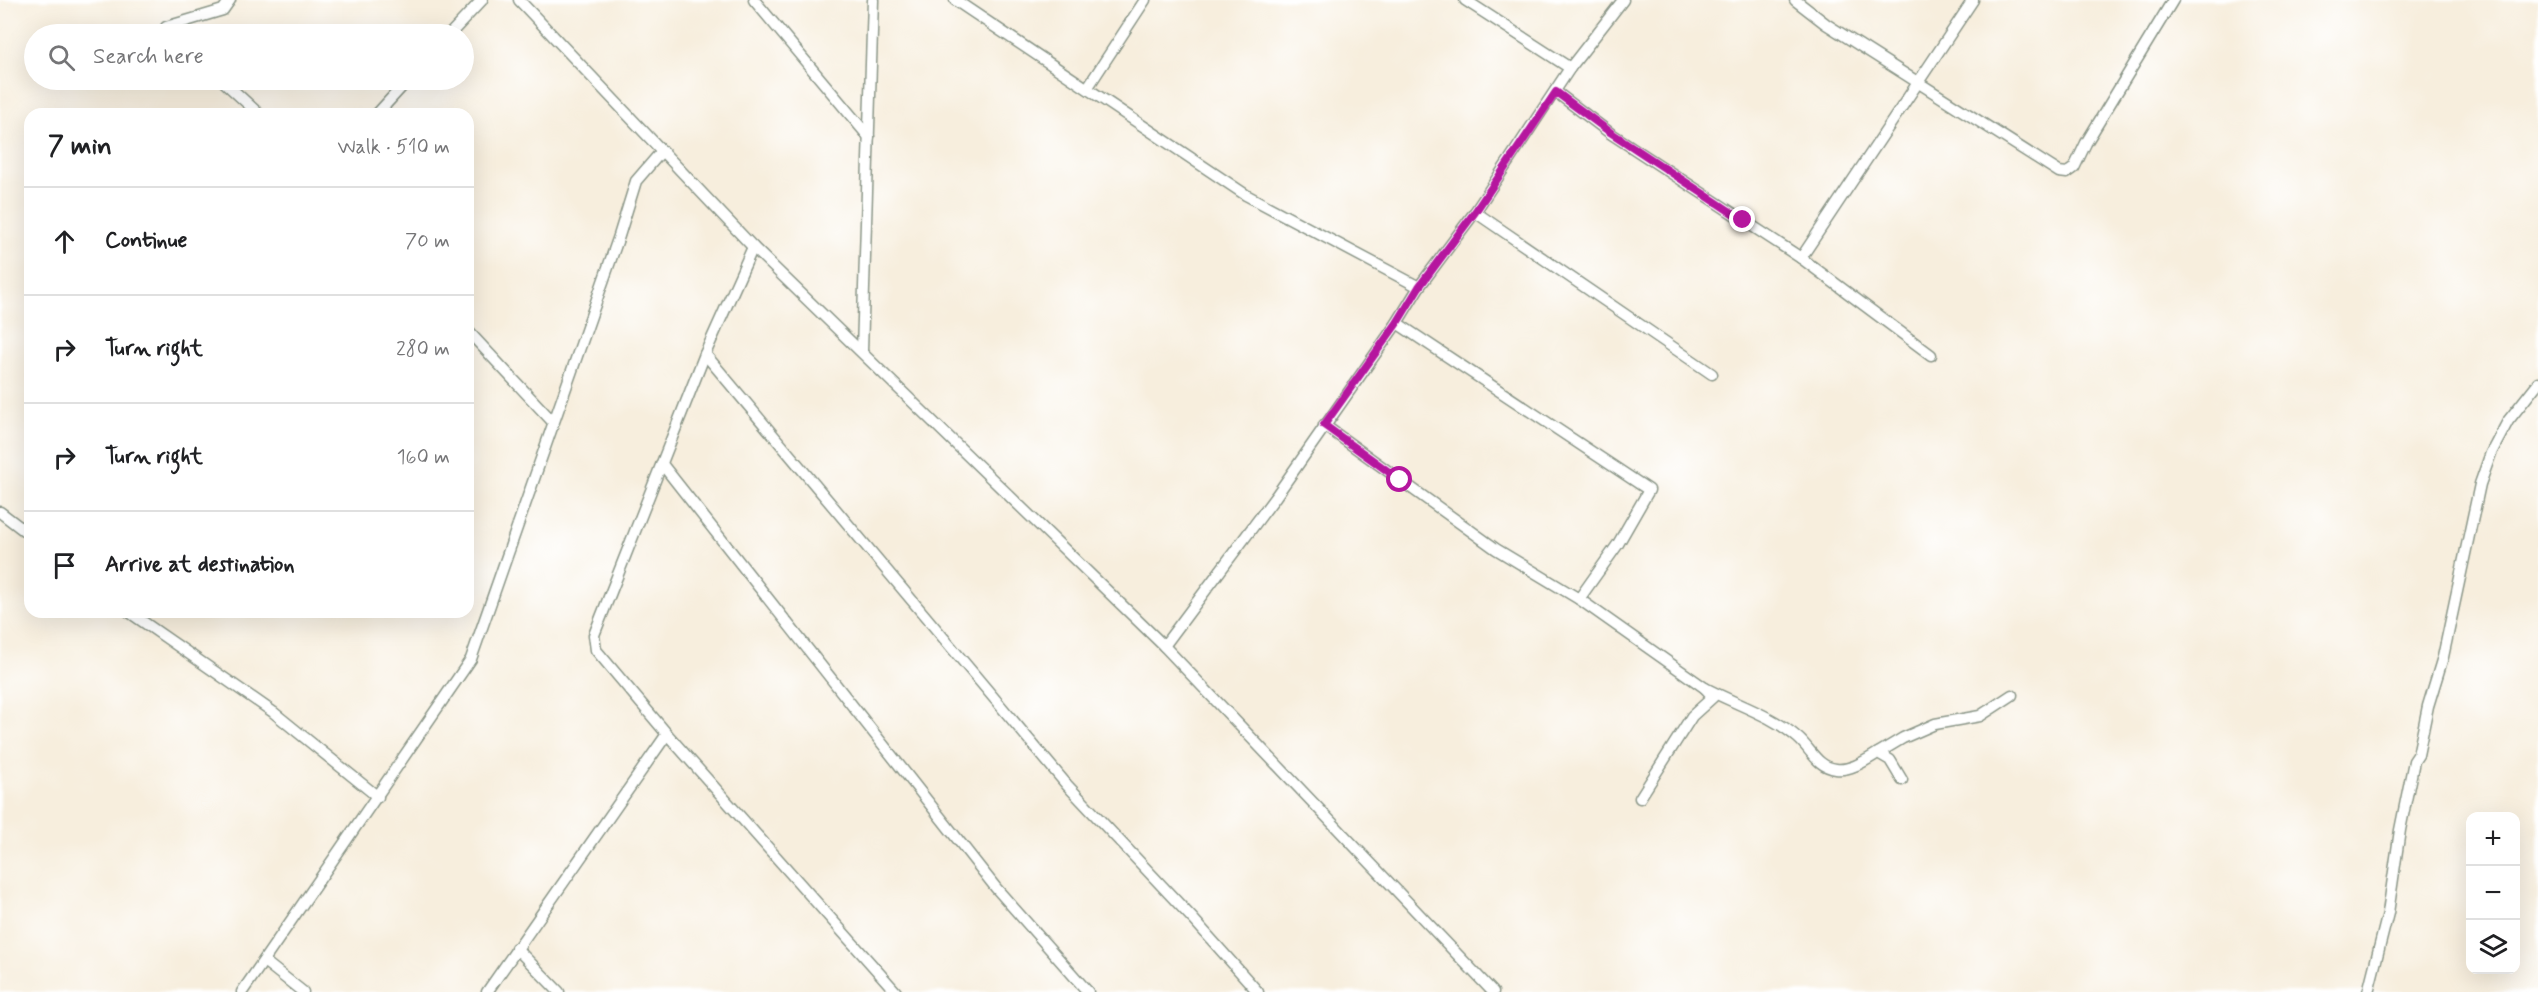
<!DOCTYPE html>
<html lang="en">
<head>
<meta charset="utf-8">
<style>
  :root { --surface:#fff; --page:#f6f6f6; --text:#202124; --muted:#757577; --line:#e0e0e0 }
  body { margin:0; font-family:Mynerve,sans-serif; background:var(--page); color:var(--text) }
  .controls { position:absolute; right:18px; bottom:18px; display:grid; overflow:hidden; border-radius:12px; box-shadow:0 6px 24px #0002 }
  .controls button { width:54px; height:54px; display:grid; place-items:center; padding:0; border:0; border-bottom:2px solid var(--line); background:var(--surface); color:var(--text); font:30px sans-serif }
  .stop { position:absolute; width:18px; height:18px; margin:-14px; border:4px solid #b5179e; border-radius:50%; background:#fff }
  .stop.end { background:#b5179e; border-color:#fff; box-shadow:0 2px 6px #0008 }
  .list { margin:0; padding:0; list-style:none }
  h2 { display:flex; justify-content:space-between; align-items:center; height:78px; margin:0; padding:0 24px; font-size:26px }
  h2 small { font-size:20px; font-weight:400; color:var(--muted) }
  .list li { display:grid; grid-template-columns:39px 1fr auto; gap:18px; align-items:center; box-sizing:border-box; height:108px; padding:0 24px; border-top:2px solid var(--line) }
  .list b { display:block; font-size:22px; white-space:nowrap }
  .list em { font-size:20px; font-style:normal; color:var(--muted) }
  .icon { flex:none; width:33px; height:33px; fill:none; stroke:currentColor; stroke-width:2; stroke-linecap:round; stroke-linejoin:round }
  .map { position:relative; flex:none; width:2538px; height:992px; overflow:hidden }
  .search { position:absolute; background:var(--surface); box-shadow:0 6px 24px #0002; left:24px; top:24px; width:450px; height:66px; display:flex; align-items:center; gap:15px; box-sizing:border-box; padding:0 21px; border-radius:33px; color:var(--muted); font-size:22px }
  .panel { position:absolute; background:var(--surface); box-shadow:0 6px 24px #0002; left:24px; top:108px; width:450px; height:510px; border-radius:18px }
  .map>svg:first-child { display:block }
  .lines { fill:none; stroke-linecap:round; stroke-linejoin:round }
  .street-casing { stroke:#8b9688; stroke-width:13 }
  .street { stroke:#fff; stroke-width:10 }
  .route { stroke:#b5179e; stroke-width:8 }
</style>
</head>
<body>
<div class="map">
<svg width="2538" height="992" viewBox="0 0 2538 992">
  <rect width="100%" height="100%" fill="#fff"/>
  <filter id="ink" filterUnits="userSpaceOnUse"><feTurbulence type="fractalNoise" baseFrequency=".0167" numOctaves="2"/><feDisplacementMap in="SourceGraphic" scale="12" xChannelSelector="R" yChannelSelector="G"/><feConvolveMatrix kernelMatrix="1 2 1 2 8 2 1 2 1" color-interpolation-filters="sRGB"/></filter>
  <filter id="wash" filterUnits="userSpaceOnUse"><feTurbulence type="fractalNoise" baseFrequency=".008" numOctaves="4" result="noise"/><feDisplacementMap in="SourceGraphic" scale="24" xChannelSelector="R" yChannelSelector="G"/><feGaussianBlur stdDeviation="1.35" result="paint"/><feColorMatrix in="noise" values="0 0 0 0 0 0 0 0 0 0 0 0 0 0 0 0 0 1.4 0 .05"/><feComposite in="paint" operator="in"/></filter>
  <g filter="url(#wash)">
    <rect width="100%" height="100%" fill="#f7eedd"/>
  </g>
  <g filter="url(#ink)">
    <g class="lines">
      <defs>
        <g id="street">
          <polyline points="519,0 753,247 1164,646 1493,992"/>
          <polyline points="754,0 869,137"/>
          <polyline points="955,0 1246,195 1419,287"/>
          <polyline points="1465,0 1570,68"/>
          <polyline points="1795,0 1826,24 2059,172 2067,173 2074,168 2086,143 2173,0"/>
          <polyline points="166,27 223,10 230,0"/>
          <polyline points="450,34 482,0"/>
          <polyline points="222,80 259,114"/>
          <polyline points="1088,87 1145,0"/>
          <polyline points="1556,92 1610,133 1801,258 1931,355"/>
          <polyline points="377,114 408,80"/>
          <polyline points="1475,212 1712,374"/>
          <polyline points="753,247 705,354 594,635 596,650 667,734 896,992"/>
          <polyline points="1801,258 1973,0"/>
          <polyline points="1397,323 1649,490 1618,544 1579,599"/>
          <polyline points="468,331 553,422"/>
          <polyline points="862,351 873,0"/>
          <polyline points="705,354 1067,785 1194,920 1258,992"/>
          <polyline points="1324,425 1496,549 1579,599 1705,688"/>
          <polyline points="662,464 996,888 1088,992"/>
          <polyline points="0,512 30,535"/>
          <polyline points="129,612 273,712 378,797"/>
          <polyline points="1164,646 1276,496 1397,323 1419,287 1475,212 1570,68 1623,0"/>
          <polyline points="1878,753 1903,738 1935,724 1980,716 2012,695"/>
          <path d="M1640,798l52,-82 21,-19 -8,-9c30,16 67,27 93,50 13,11 19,29 38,31 15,2 30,-9 42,-16l12,7 12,20"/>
          <polyline points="516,948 559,992"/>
          <polyline points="264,961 303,992"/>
          <polyline points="242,992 471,659 619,236 636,181 661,152"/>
          <polyline points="487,992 667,734"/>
          <polyline points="2368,992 2388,913 2400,830 2414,761 2418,755 2428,706 2443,657 2480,484 2491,453 2508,421 2538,383"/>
        </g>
      </defs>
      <use href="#street" class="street-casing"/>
      <use href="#street" class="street"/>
    </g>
  </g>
  <g class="lines" filter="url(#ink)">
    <polyline class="route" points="1400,480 1324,425 1397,323 1419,287 1475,212 1556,92 1610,132 1743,220"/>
  </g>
</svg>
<div class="controls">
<button>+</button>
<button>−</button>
<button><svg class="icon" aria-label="layers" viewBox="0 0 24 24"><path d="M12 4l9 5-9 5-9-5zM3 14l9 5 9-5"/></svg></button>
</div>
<div class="stop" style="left:1400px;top:480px"></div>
<div class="stop end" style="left:1743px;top:220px"></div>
<div class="search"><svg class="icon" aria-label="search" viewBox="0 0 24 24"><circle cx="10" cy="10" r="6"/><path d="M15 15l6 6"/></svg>Search here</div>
<section class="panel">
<h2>7 min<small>Walk · 510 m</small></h2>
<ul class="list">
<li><svg class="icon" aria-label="ahead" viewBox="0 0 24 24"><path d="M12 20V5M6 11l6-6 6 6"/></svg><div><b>Continue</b></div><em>70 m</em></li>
<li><svg class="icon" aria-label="right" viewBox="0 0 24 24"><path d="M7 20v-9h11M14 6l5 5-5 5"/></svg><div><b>Turn right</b></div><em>280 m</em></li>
<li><svg class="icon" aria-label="right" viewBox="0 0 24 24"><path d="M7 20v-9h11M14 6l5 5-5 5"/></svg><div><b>Turn right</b></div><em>160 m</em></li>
<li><svg class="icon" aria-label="arrive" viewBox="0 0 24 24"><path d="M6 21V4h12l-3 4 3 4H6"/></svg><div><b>Arrive at destination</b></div></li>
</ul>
</section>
</div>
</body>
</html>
